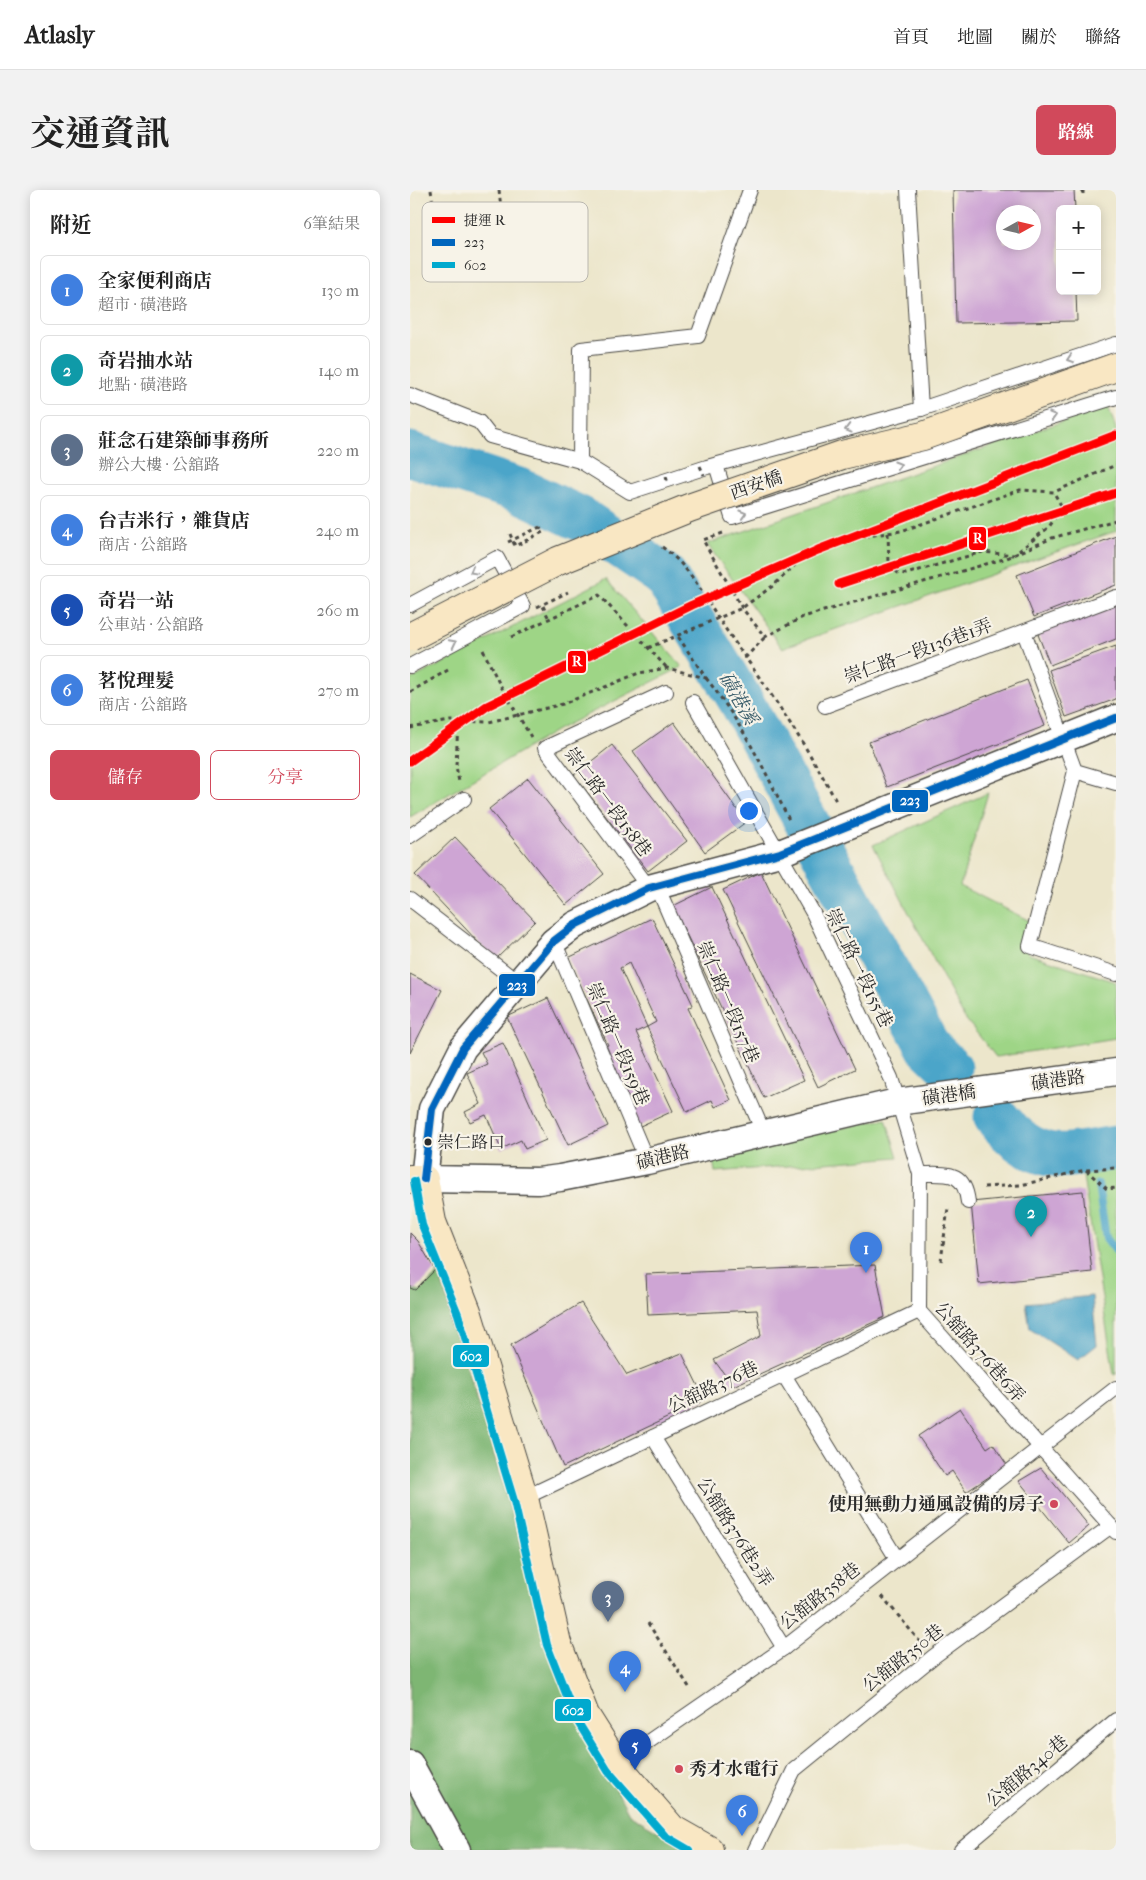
<!DOCTYPE html>
<html lang="zh-TW">
<head>
<meta charset="utf-8">
<style>
  :root { --surface:#fff; --page:#f2f2f2; --text:#222; --muted:#767676; --line:#e0e0e0; --accent:#d1495b }
  body { margin:0; font-family:"IM FELL French Canon","Noto Serif TC",serif; background:var(--page); color:var(--text) }
  .controls { position:absolute; right:15px; top:15px; display:grid; overflow:hidden; border-radius:8px; box-shadow:0 2px 12px #0003 }
  .controls button { width:45px; height:45px; display:grid; place-items:center; padding:0; border:0; border-bottom:1px solid var(--line); background:var(--surface); color:var(--text); font:25px sans-serif }
  .compass { position:absolute; left:586px; top:15px; width:45px; height:45px; border-radius:50%; background:var(--surface); box-shadow:0 2px 12px #0003; rotate:82deg }
  .you { position:absolute; left:338px; top:620px; width:18px; height:18px; margin:-12px; border:4px solid #fff; border-radius:50%; background:#1a73e8; box-shadow:0 0 0 8px #1a73e833 }
  .badge { display:grid; place-items:center; width:32px; height:32px; border-radius:50%; background:var(--accent); color:#fff; font-size:16px; font-weight:700 }
  .pin { position:absolute; translate:-50% -41px; filter:drop-shadow(0 1px 2px #0008) }
  .pin::after { content:''; position:absolute; top:26px; width:18px; height:15px; background:inherit; clip-path:polygon(0 0,100% 0,50% 100%) }
  .list { margin:0; padding:0; list-style:none }
  h2 { display:flex; justify-content:space-between; align-items:center; height:65px; margin:0; padding:0 20px; font-size:21px }
  h2 small { font-size:16px; font-weight:400; color:var(--muted) }
  .list li { display:grid; grid-template-columns:32px 1fr auto; gap:15px; align-items:center; box-sizing:border-box; height:70px; margin:0 10px 10px; padding:0 10px; border:1px solid var(--line); border-radius:8px }
  .list b { display:block; font-size:19px; white-space:nowrap }
  .list p { margin:0; font-size:16px; white-space:nowrap; color:var(--muted) }
  .list em { font-size:16px; font-style:normal; color:var(--muted) }
  .actions { display:flex; gap:10px; padding:15px 20px }
  .actions a { flex:1; padding:11px 0; border:1px solid var(--accent); border-radius:8px; text-align:center; font-size:18px; color:var(--accent) }
  .actions .main { background:var(--accent); color:#fff }
  .map { position:relative; flex:none; width:706px; height:1660px; overflow:hidden; border-radius:8px }
  header { display:flex; align-items:center; gap:30px; box-sizing:border-box; height:70px; padding:0 25px; background:var(--surface); border-bottom:1px solid var(--line) }
  header strong { font-size:24px }
  nav { display:flex; gap:28px; margin-inline-start:auto; font-size:18px }
  .intro { display:flex; align-items:center; justify-content:space-between; box-sizing:border-box; height:120px; padding:0 30px }
  h1 { margin:0; font-size:35px }
  .button { padding:12px 22px; border-radius:8px; background:var(--accent); color:#fff; font-size:18px; font-weight:700 }
  main { display:flex; gap:30px; padding:0 30px }
  aside { flex:1; background:var(--surface); border-radius:8px; box-shadow:0 2px 12px #0003 }
  .map>svg:first-child { display:block }
  .green { fill:#9ed586; stroke:#648058 }
  .forest { fill:#7eb673; stroke:#54704f }
  .water { fill:#4ca5c9; stroke:#3c687a }
  .lines { fill:none; stroke-linecap:round; stroke-linejoin:round }
  .stream { stroke:#4ca5c9; stroke-width:8 }
  .river { stroke:#4ca5c9; stroke-width:45 }
  .building { fill:#cea5d4; fill-rule:evenodd }
  .lane-casing { stroke:#484743; stroke-width:16 }
  .street-casing { stroke:#484743; stroke-width:29 }
  .secondary-casing { stroke:#484743; stroke-width:30 }
  .path { stroke:#484743; stroke-width:3; stroke-dasharray:4 4; stroke-linecap:butt }
  .lane { stroke:#fff; stroke-width:14 }
  .street { stroke:#fff; stroke-width:26 }
  .secondary { stroke:#f9e7c3; stroke-width:28 }
  .secondary-bridge-casing { stroke:#484743; stroke-width:30; stroke-linecap:butt }
  .path-bridge { stroke:#484743; stroke-width:3; stroke-dasharray:4 4; stroke-linecap:butt }
  .secondary-bridge { stroke:#f9e7c3; stroke-width:28 }
  .bus-1-casing { stroke:#f7f3e8; stroke-width:11 }
  .bus-2-casing { stroke:#f7f3e8; stroke-width:11 }
  .bus-1 { stroke:#0065bd; stroke-width:8 }
  .bus-2 { stroke:#00a9ce; stroke-width:8 }
  .metro-1-casing { stroke:#f7f3e8; stroke-width:12 }
  .metro-1 { stroke:#f00; stroke-width:9 }
  .oneway { stroke:#a0a0a0 }
  .bus-dot { fill:#2b2b2b; stroke:#f7f3e8; stroke-width:2 }
  .poi-dot { fill:#d1495b; stroke:#f7f3e8; stroke-width:2 }
  .labels { text-anchor:middle; stroke-width:4.5; stroke-linejoin:round; paint-order:stroke }
  .bus-label { font-size:17px; fill:#2b2b2b; stroke:#f7f3e8; text-anchor:start }
  .street-label { font-size:18px; fill:#2b2b2b; stroke:#f7f3e8 }
  .poi-label { font-size:18px; font-weight:bold; fill:#2b2b2b; stroke:#f7f3e8; text-anchor:end }
  .water-label { font-size:19px; font-style:italic; fill:#385c6a; stroke:#f7f3e8 }
  .key { fill:#f7f3e8; stroke:#bab7af; stroke-width:1 }
  .key-label { font-size:14px; fill:#2b2b2b }
  .line-badge { stroke:#f7f3e8; stroke-width:2 }
  .badge-label { font-size:14px; text-anchor:middle; font-weight:bold; fill:#fff }
</style>
</head>
<body>
<header>
<strong>Atlasly</strong>
<nav><a>首頁</a><a>地圖</a><a>關於</a><a>聯絡</a></nav>
</header>
<div class="intro"><h1>交通資訊</h1><a class="button">路線</a></div>
<main>
<aside>
<h2>附近<small>6筆結果</small></h2>
<ul class="list">
<li><span class="badge" style="background:#3f7fe0">1</span><div><b>全家便利商店</b><p>超市 · 磺港路</p></div><em>130 m</em></li>
<li><span class="badge" style="background:#0f9aa8">2</span><div><b>奇岩抽水站</b><p>地點 · 磺港路</p></div><em>140 m</em></li>
<li><span class="badge" style="background:#5c6f8a">3</span><div><b>莊念石建築師事務所</b><p>辦公大樓 · 公舘路</p></div><em>220 m</em></li>
<li><span class="badge" style="background:#3f7fe0">4</span><div><b>台吉米行，雜貨店</b><p>商店 · 公舘路</p></div><em>240 m</em></li>
<li><span class="badge" style="background:#1a4fb4">5</span><div><b>奇岩一站</b><p>公車站 · 公舘路</p></div><em>260 m</em></li>
<li><span class="badge" style="background:#3f7fe0">6</span><div><b>茗悅理髮</b><p>商店 · 公舘路</p></div><em>270 m</em></li>
</ul>
<div class="actions"><a class="main">儲存</a><a>分享</a></div>
</aside>
<div class="map">
<svg width="706" height="1660" viewBox="0 0 706 1660">
  <rect width="100%" height="100%" fill="#f7f3e8"/>
  <filter id="ink" filterUnits="userSpaceOnUse"><feTurbulence type="fractalNoise" baseFrequency=".02" numOctaves="2"/><feDisplacementMap in="SourceGraphic" scale="10" xChannelSelector="R" yChannelSelector="G"/><feConvolveMatrix kernelMatrix="1 2 1 2 8 2 1 2 1" color-interpolation-filters="sRGB"/></filter>
  <filter id="wash" filterUnits="userSpaceOnUse"><feTurbulence type="fractalNoise" baseFrequency=".0096" numOctaves="4" result="noise"/><feDisplacementMap in="SourceGraphic" scale="20" xChannelSelector="R" yChannelSelector="G"/><feGaussianBlur stdDeviation="1.12" result="paint"/><feColorMatrix in="noise" values="0 0 0 0 0 0 0 0 0 0 0 0 0 0 0 0 0 1.4 0 .05"/><feComposite in="paint" operator="in"/></filter>
  <g filter="url(#wash)">
    <rect width="100%" height="100%" fill="#ece6cb"/>
    <g class="green">
      <polygon points="698,216 706,239 706,341 372,458 297,354"/>
      <polygon points="196,389 272,477 149,539 0,627 0,490"/>
      <polygon points="578,603 550,696 620,731 614,753 619,764 706,792 706,848 586,867 554,827 463,655"/>
      <polygon points="476,929 488,967 305,982 302,964"/>
      <polygon points="706,964 706,1184 704,1185 670,967"/>
    </g>
    <polygon class="forest" points="29,1083 156,1503 219,1624 279,1660 0,1660 0,1098 10,1101"/>
    <polygon class="water" points="682,1106 687,1155 668,1170 620,1139 616,1113"/>
    <g class="lines">
      <polyline class="stream" points="688,994 696,1048 706,1061"/>
      <g class="river">
        <polyline points="0,264 109,300 171,329 255,386 331,511 519,858 540,878"/>
        <path d="M586,927c15,18 33,35 58,38 15,2 46,-5 62,-7"/>
      </g>
    </g>
    <g id="blocks">
      <g class="building">
        <path d="M543,0h121l1,19h-15v82h16l1,30 -121,2zM594,22h30v30h-30z"/>
        <polygon points="706,346 706,395 624,427 607,385"/>
        <polygon points="706,412 706,449 640,475 627,442"/>
        <polygon points="706,456 706,509 656,527 639,480"/>
        <polygon points="617,490 635,536 477,597 459,552"/>
        <polygon points="264,532 336,632 295,662 223,561"/>
        <polygon points="202,555 277,651 238,681 164,585"/>
        <polygon points="118,588 194,684 156,715 79,619"/>
        <polygon points="45,647 125,731 85,770 5,685"/>
        <polygon points="351,682 445,879 408,897 313,700"/>
        <polygon points="302,697 394,890 354,908 263,716"/>
        <path d="M242,728l41,87 -5,3 43,92 -16,7 -3,-7 -25,12 -40,-85 -11,5 37,79 -35,16 -37,-79 7,-3 -40,-87zM219,773l27,59 -9,5 -27,-59z"/>
        <polygon points="0,784 32,800 0,863"/>
        <polygon points="138,808 198,936 158,955 97,827"/>
        <polygon points="93,853 136,950 115,959 111,950 91,959 76,925 60,932 55,922 71,914 57,883 77,874 71,862"/>
        <polygon points="673,1001 682,1082 569,1094 561,1012"/>
        <polygon points="0,1043 8,1051 25,1080 5,1100 0,1098"/>
        <polygon points="465,1075 475,1127 323,1196 304,1170 351,1146 347,1120 238,1125 236,1084"/>
        <polygon points="171,1113 217,1185 272,1163 295,1210 153,1277 101,1155"/>
        <polygon points="550,1218 577,1258 583,1254 597,1275 556,1302 542,1281 535,1286 508,1246"/>
        <polygon points="631,1278 679,1336 659,1353 609,1291"/>
      </g>
    </g>
  </g>
  <g filter="url(#ink)">
    <use href="#blocks" fill-opacity="0" stroke="#484743" stroke-width="1"/>
    <g class="lines">
      <defs>
        <g id="lane">
          <polyline points="340,0 288,146 171,159 170,271 220,302 297,277 511,219 706,154"/>
          <polyline points="498,0 511,219"/>
          <polyline points="0,205 69,232 80,246 170,271"/>
          <polyline points="306,275 322,327 706,207"/>
          <polyline points="0,415 87,368 113,416 0,476"/>
          <polyline points="614,442 665,581 706,593"/>
          <polyline points="283,512 403,723 481,888 510,984 509,1121 706,1342"/>
          <polyline points="415,516 706,407"/>
          <polyline points="665,581 620,756 706,784"/>
          <polyline points="0,646 54,609"/>
          <polyline points="247,696 354,944"/>
          <polyline points="239,698 135,558 256,502"/>
          <polyline points="0,709 110,794"/>
          <polyline points="144,751 237,971"/>
          <path d="M510,984c28,0 44,-4 48,28"/>
          <polyline points="374,1185 487,1369"/>
          <polyline points="243,1247 374,1458"/>
          <polyline points="114,1308 509,1121"/>
          <polyline points="206,1574 374,1458 706,1198"/>
          <polyline points="345,1660 384,1580 523,1467 701,1336"/>
          <polyline points="551,1660 706,1530"/>
        </g>
        <g id="street">
          <polyline points="706,528 370,663 239,698 165,735 144,751 53,858 22,919 14,989 128,991 150,988 237,971 487,912 706,882"/>
          <polyline points="0,1574 47,1660"/>
        </g>
        <polyline id="secondary" points="0,989 14,989 22,1032 57,1121 114,1308 147,1453 175,1525 206,1574 262,1639 299,1660"/>
      </defs>
      <use href="#lane" class="lane-casing"/>
      <use href="#street" class="street-casing"/>
      <use href="#secondary" class="secondary-casing"/>
      <g class="path">
        <polyline points="21,0 30,62 55,65"/>
        <polyline points="89,0 93,38"/>
        <polyline points="673,0 673,8"/>
        <polyline points="313,343 293,350 332,418 355,447 393,427 597,368 642,348 706,330"/>
        <polyline points="478,343 479,373 488,383 496,384 572,362 604,365"/>
        <polyline points="100,344 105,356 133,342 130,337"/>
        <path d="M252,357c30,21 45,55 65,84 39,56 79,112 110,172"/>
        <polyline points="609,361 639,337 652,317 644,303"/>
        <polyline points="133,416 139,429"/>
        <polyline points="101,447 189,405 257,478"/>
        <polyline points="238,458 332,418 364,395 399,362 430,350 491,341 610,300 644,302 706,275"/>
        <polyline points="73,460 89,493 121,547"/>
        <polyline points="335,468 355,447"/>
        <path d="M296,488c37,47 58,90 84,144"/>
        <polyline points="0,502 38,480"/>
        <polyline points="48,531 46,576 49,592"/>
        <polyline points="0,538 40,531 79,532 153,514 229,483 257,478 296,488 267,445"/>
        <polyline points="676,980 697,999 706,998"/>
        <polyline points="574,997 611,995 675,980 706,978"/>
        <polyline points="531,1071 538,1018"/>
        <polyline points="472,1406 511,1453"/>
        <polyline points="238,1433 281,1500"/>
      </g>
      <use href="#lane" class="lane"/>
      <use href="#street" class="street"/>
      <use href="#secondary" class="secondary"/>
      <defs>
        <polyline id="secondary-bridge" points="0,447 148,371 279,318 432,265 513,246 706,177"/>
      </defs>
      <use href="#secondary-bridge" class="secondary-bridge-casing"/>
      <g class="path-bridge">
        <polyline points="290,276 294,285"/>
        <polyline points="256,287 258,293"/>
        <polyline points="98,352 130,337"/>
        <polyline points="127,417 158,402"/>
      </g>
      <use href="#secondary-bridge" class="secondary-bridge"/>
      <defs>
        <polyline id="bus-1" points="14,989 22,919 53,858 144,751 165,735 239,698 370,663 706,528"/>
        <polyline id="bus-2" points="4,991 12,1035 48,1124 104,1311 137,1455 166,1529 198,1581 255,1646 279,1660"/>
      </defs>
      <use href="#bus-1" class="bus-1-casing"/>
      <use href="#bus-2" class="bus-2-casing"/>
      <use href="#bus-1" class="bus-1"/>
      <use href="#bus-2" class="bus-2"/>
      <defs>
        <g id="metro-1">
          <polyline points="429,394 706,303"/>
          <polyline points="0,571 77,516 282,415 408,360 706,245"/>
        </g>
      </defs>
      <use href="#metro-1" class="metro-1-casing"/>
      <use href="#metro-1" class="metro-1"/>
    </g>
    <defs><path id="oneway-chevron" d="M-2-3.5L2.5 0L-2 3.5" fill="none" stroke-width="1.6" stroke-linecap="round" stroke-linejoin="round" transform="scale(1.25)"/></defs>
    <g class="oneway">
      <use href="#oneway-chevron" transform="translate(660 169) rotate(162)"/>
      <use href="#oneway-chevron" transform="translate(643 226) rotate(-17)"/>
      <use href="#oneway-chevron" transform="translate(438 239) rotate(165)"/>
      <use href="#oneway-chevron" transform="translate(488 275) rotate(-17)"/>
      <use href="#oneway-chevron" transform="translate(333 324) rotate(-17)"/>
      <use href="#oneway-chevron" transform="translate(63 381) rotate(151)"/>
      <use href="#oneway-chevron" transform="translate(43 453) rotate(-27)"/>
    </g>
  </g>
  <circle class="bus-dot" cx="18" cy="952" r="4.5"/>
  <g class="poi-dot">
    <circle cx="644" cy="1314" r="5"/>
    <circle cx="269" cy="1579" r="5"/>
  </g>
  <g class="labels">
    <g class="bus-label">
      <text x="27" y="958">崇仁路口</text>
    </g>
    <g class="street-label">
      <text transform="translate(346 295) rotate(-19)" y="6">西安橋</text>
      <text transform="translate(508 461) rotate(-20)" y="6">崇仁路一段136巷1弄</text>
      <text transform="translate(198 612) rotate(53)" y="6">崇仁路一段158巷</text>
      <text transform="translate(449 778) rotate(64)" y="6">崇仁路一段155巷</text>
      <text transform="translate(318 812) rotate(67)" y="6">崇仁路一段157巷</text>
      <text transform="translate(208 854) rotate(67)" y="6">崇仁路一段159巷</text>
      <text transform="translate(648 890) rotate(-8)" y="6">磺港路</text>
      <text transform="translate(539 905) rotate(-8)" y="6">磺港橋</text>
      <text transform="translate(253 967) rotate(-13)" y="6">磺港路</text>
      <text transform="translate(570 1162) rotate(49)" y="6">公舘路376巷6弄</text>
      <text transform="translate(303 1197) rotate(-25)" y="6">公舘路376巷</text>
      <text transform="translate(325 1342) rotate(58)" y="6">公舘路376巷2弄</text>
      <text transform="translate(410 1406) rotate(-38)" y="6">公舘路358巷</text>
      <text transform="translate(493 1468) rotate(-38)" y="6">公舘路350巷</text>
      <text transform="translate(617 1581) rotate(-40)" y="6">公舘路340巷</text>
    </g>
    <g class="poi-label">
      <text x="634" y="1320">使用無動力通風設備的房子</text>
      <text x="279" y="1585" text-anchor="start">秀才水電行</text>
    </g>
    <g class="water-label">
      <text transform="translate(329 508) rotate(60)" y="7">磺港溪</text>
    </g>
  </g>
  <rect x="12" y="12" width="166" height="80" rx="8" class="key"/>
  <rect x="22" y="27" width="23" height="6" fill="#f00"/>
  <rect x="22" y="49" width="23" height="7" fill="#0065bd"/>
  <rect x="22" y="72" width="23" height="6" fill="#00a9ce"/>
  <g class="key-label">
    <text x="54" y="35">捷運 R</text>
    <text x="54" y="57">223</text>
    <text x="54" y="80">602</text>
  </g>
  <g class="line-badge">
    <rect x="558" y="336" width="19" height="25" rx="5" fill="#f00"/>
    <rect x="157" y="460" width="20" height="24" rx="5" fill="#f00"/>
    <rect x="481" y="599" width="38" height="24" rx="5" fill="#0065bd"/>
    <rect x="88" y="783" width="38" height="24" rx="5" fill="#0065bd"/>
    <rect x="42" y="1154" width="38" height="24" rx="5" fill="#00a9ce"/>
    <rect x="144" y="1508" width="38" height="24" rx="5" fill="#00a9ce"/>
  </g>
  <g class="badge-label">
    <text x="568" y="353">R</text>
    <text x="167" y="476">R</text>
    <text x="500" y="615">223</text>
    <text x="107" y="800">223</text>
    <text x="61" y="1171">602</text>
    <text x="163" y="1525">602</text>
  </g>
</svg>
<div class="controls">
<button>+</button>
<button>−</button>
</div>
<svg class="compass" viewBox="-18 -18 36 36"><path d="M0-13l5 13h-10z" fill="#e53935"/><path d="M0 13l5-13h-10z" fill="#767676"/></svg>
<div class="you"></div>
<div class="pin badge" style="left:456px;top:1083px;background:#3f7fe0">1</div>
<div class="pin badge" style="left:621px;top:1047px;background:#0f9aa8">2</div>
<div class="pin badge" style="left:198px;top:1432px;background:#5c6f8a">3</div>
<div class="pin badge" style="left:215px;top:1502px;background:#3f7fe0">4</div>
<div class="pin badge" style="left:225px;top:1580px;background:#1a4fb4">5</div>
<div class="pin badge" style="left:332px;top:1646px;background:#3f7fe0">6</div>
</div>
</main>
</body>
</html>
